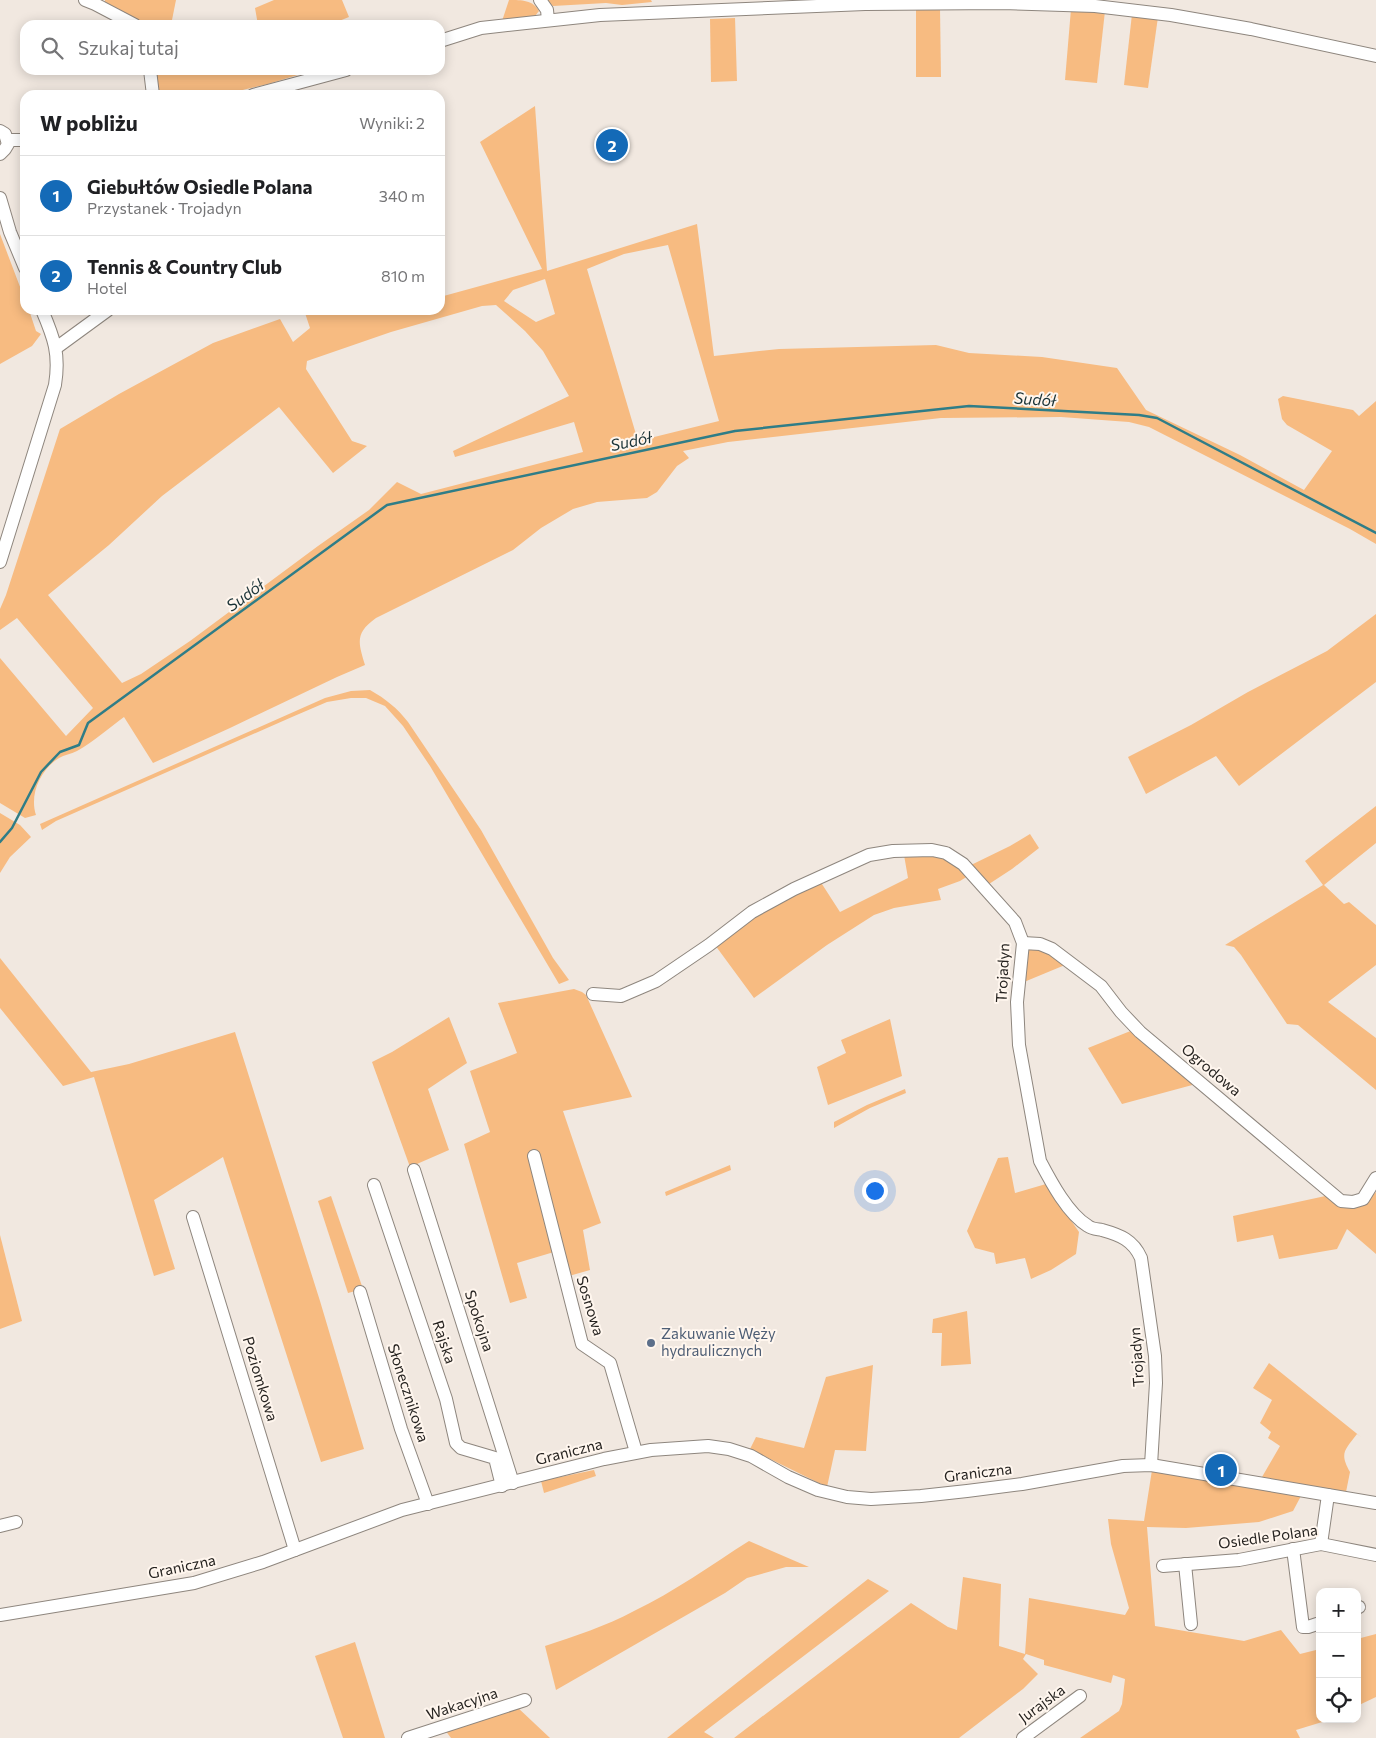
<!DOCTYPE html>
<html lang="pl">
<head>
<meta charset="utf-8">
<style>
  :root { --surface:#fff; --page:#f2f2f2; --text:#202124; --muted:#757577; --line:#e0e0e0; --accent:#146ab7 }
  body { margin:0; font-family:Commissioner,sans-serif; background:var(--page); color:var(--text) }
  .controls { position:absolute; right:15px; bottom:15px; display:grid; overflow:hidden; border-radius:10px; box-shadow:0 2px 12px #0003 }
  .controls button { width:45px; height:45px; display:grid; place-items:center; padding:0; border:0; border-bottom:1px solid var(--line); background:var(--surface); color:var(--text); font:25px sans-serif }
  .you { position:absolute; left:874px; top:1190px; width:18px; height:18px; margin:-12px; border:4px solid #fff; border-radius:50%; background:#1a73e8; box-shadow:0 0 0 8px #1a73e833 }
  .badge { display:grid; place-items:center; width:32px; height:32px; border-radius:50%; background:var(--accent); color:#fff; font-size:16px; font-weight:700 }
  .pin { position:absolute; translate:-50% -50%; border:2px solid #fff; box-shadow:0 1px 5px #0006 }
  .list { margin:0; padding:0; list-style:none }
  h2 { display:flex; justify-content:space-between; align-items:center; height:65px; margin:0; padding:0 20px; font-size:21px }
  h2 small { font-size:16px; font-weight:400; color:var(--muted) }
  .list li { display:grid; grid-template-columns:32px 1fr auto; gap:15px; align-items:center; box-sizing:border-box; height:80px; padding:0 20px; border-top:1px solid var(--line) }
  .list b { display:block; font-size:19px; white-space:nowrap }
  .list p { margin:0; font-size:16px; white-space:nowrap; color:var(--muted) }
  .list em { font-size:16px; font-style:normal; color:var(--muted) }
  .icon { flex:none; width:28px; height:28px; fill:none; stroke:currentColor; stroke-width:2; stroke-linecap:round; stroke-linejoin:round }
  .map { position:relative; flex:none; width:1376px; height:1738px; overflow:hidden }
  .search { position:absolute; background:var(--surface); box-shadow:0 2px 12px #0003; left:20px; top:20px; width:425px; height:55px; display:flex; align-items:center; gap:12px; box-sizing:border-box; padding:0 18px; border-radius:15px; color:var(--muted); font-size:19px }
  .panel { position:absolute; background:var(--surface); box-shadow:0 2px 12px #0003; left:20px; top:90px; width:425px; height:225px; border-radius:15px }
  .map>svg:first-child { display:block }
  .green { fill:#f7bb81; fill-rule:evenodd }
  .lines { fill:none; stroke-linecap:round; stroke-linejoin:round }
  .stream { stroke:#2f7d87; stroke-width:2.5 }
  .minor-casing { stroke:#8e867e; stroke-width:14 }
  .minor { stroke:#fff; stroke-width:12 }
  .service-dot { fill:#5c6f8a; stroke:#fff6ee; stroke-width:2 }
  .labels { text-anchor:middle; stroke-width:4; stroke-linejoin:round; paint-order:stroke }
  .street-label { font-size:15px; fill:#262320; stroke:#fff6ee }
  .service-label { font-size:15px; fill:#4e5e75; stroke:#fff6ee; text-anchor:start }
  .water-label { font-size:16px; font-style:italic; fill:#1b3337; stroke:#fff6ee }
</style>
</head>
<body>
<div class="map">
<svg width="1376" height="1738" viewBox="0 0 1376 1738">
  <rect width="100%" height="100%" fill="#f1e8e0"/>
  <g class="green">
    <polygon points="105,0 176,0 171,25 143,25 105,2"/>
    <polygon points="274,0 342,0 349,17 334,23 334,25 258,25 255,8"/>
    <path d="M509,0c13,0 24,0 30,11l-4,5 -33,5z"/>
    <polygon points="546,0 651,0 652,2 622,5 606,3 553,6"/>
    <polygon points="940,8 941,77 916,77 916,10"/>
    <polygon points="1071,9 1105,11 1097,83 1065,80"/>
    <polygon points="1132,14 1158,17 1148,88 1124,85"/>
    <polygon points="735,18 737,81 711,82 710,19"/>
    <polygon points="158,70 314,70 268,84 222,95 157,95 155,86"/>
    <path d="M535,106l12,165 150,-47 17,132 65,-7 157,-4 33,8 73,4 75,11 29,42 94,45 64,35 28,-39 -45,-26 -5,-6 -4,-20 5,-3 70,14 6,6 17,-15v143l-26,-15 -201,-102 -20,-5 -68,-5 -120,1 -213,24 -45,9 6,7 -12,8 -20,26 -10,6 -50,4 -24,7 -32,19 -28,22 -137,68c-21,15 -18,24 -11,47l-28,12 -107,51 -77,35 -29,-46c-15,11 -31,25 -47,34 -6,3 -13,4 -18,7 -18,11 -30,36 -23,57l-11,3 -25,-15v-145l66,78 27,-28 -76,-90 -17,12v-21l6,-14 54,-166 59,-35 94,-51 67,-24 13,23 17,-14 -6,-18h74l2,5 17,-5h43v-13l102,-28 -62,-127zM668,245l51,176 -81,20 -51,-172 37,-15zM545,279l10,35 -19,8 -32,-21 9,-11zM496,305l29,26 18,20 26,45 -116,55 2,6 119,-35 9,30 -162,42 -24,-12 -28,28 -51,36 -128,95 -49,33 -19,9 -74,-88 61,-50 53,-49 117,-89 54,66 34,-27 -15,-5 -46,-72 1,-8 84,-29 91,-26z"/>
    <polygon points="0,234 25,300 25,310 29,310 36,331 41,334 32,346 0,364"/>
    <polygon points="1376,614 1376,682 1239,786 1216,756 1146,794 1128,757 1191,725 1248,692 1327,651"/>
    <path d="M370,690c16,9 27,18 38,32l73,108 72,128 16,22 -10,4 -129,-218 -27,-40 -18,-20 -19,-8h-15l-24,4 -35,15 -236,104 -14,9 -2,-6 285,-126 26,-7z"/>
    <polygon points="1376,806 1376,843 1324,885 1344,904 1349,902 1376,925 1376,965 1328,1002 1376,1038 1376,1090 1298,1025 1287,1024 1241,955 1234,947 1225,945 1323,885 1305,861"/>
    <polygon points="0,813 20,825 31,837 10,857 0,873"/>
    <polygon points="1030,834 1039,848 1012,869 989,884 971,865 1010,846"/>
    <path d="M904,855c27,0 44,0 64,21l-8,5 -22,8 3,11 -47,8 -20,7 -47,30 -73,53 -39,-53 37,-28 68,-36 20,31 68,-34z"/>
    <polygon points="1029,948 1040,948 1065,965 1024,982"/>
    <polygon points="0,958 91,1072 129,1064 235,1032 320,1301 364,1449 321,1462 223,1157 154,1200 175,1269 154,1276 94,1077 63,1086 0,1008"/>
    <polygon points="574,989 582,992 586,995 632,1097 563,1111 601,1223 583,1230 590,1270 562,1278 554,1252 517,1263 527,1298 510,1303 464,1144 490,1132 470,1071 517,1053 498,1003"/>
    <polygon points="449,1017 467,1063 428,1089 449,1150 410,1167 372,1062 392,1052"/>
    <polygon points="890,1019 902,1076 828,1105 817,1067 846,1053 841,1040"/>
    <polygon points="1133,1030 1196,1084 1122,1104 1088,1048"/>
    <polygon points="905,1089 906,1093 870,1108 834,1128 834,1122 867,1105"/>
    <polygon points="1008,1157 1015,1193 1046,1184 1079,1232 1076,1254 1051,1270 1031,1279 1025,1258 996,1264 994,1253 975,1248 967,1231 998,1158"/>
    <polygon points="730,1165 731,1170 666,1196 665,1192"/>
    <polygon points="1376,1192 1376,1254 1347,1229 1337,1249 1279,1259 1273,1235 1237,1242 1233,1216 1330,1195 1367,1200"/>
    <polygon points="331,1196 363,1289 348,1293 318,1201"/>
    <polygon points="0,1235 22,1321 0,1329"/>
    <polygon points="967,1311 971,1364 941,1366 942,1333 932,1333 933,1319"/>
    <path d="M1269,1363l92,74 -4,-3c-12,16 -18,19 -7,38l-4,20 -84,-15 18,-31 -12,-8 3,-6 -11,-9 12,-23 -19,-12z"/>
    <polygon points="873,1365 866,1451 835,1450 827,1487 750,1449 756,1437 804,1448 826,1377"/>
    <polygon points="594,1470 596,1476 544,1493 541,1481"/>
    <polygon points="1152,1470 1301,1496 1293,1511 1259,1522 1186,1528 1147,1527 1155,1626 1244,1641 1281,1630 1300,1654 1320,1649 1320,1719 1332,1719 1296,1730 1300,1738 1080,1738 1119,1711 1122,1704 1125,1679 1113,1675 1111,1683 1044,1665 1044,1660 1026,1654 1023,1659 1038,1674 1023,1689 959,1738 734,1738 911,1603 948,1627 957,1630 963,1577 1001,1584 999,1646 1025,1654 1029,1598 1125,1615 1129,1608 1111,1544 1108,1519 1144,1521"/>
    <path d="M749,1541l60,26h-23l-39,11 -22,15 -169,97 -11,-44c30,-10 61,-20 89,-35 40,-19 77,-46 115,-70z"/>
    <polygon points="868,1579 889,1591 704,1732 714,1738 667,1738"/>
    <polygon points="1376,1634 1376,1697 1357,1706 1357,1639"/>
    <polygon points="355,1642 385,1738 343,1738 315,1656"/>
    <polygon points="516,1706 550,1738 451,1738 445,1730"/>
  </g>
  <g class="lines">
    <polyline class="stream" points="0,842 12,828 41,772 60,752 79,745 88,723 387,505 735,431 969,406 1139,415 1157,418 1376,533"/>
    <defs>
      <g id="minor">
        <polyline points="85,0 95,4 135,25"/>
        <polyline points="540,0 547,10 548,20"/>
        <polyline points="440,41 481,28 600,15 865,4 1003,3 1095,6 1171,15 1251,29 1376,56"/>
        <polyline points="150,70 153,95"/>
        <polyline points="253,95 346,70"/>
        <polyline points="0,131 5,134 8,144 5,149 0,154"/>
        <polyline points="8,140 25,140"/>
        <polyline points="0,198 10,232 25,268"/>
        <polyline points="56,348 108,310"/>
        <path d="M0,562l55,-177c5,-31 -1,-47 -13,-75"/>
        <polyline points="1023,943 1040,944 1052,949 1101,986 1121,1012 1140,1032 1341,1201 1353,1202 1363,1199 1376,1178"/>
        <path d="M593,994l28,2 35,-15 53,-36 43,-33 42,-23 75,-34 24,-4 39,-1 14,3 17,11 52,58 8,21 -6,59 2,43 21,116c11,21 28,53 48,65 4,3 9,3 14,4 18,5 31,10 39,28l14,98 1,27 -5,82"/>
        <polyline points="534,1156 582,1344 610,1363 636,1452"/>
        <polyline points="414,1170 513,1483"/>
        <polyline points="374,1185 446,1399 456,1443 461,1448 495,1458 502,1486"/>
        <polyline points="193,1217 295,1550"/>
        <polyline points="360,1292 401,1429 428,1504"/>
        <polyline points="0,1526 16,1522"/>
        <polyline points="1321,1544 1328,1495"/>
        <polyline points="1293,1549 1303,1627 1308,1627 1320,1623"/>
        <polyline points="1185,1564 1191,1624"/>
        <polyline points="1163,1566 1239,1560 1321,1544 1376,1555"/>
        <polyline points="1357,1608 1359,1607"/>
        <polyline points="0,1615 194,1583 263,1562 402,1510 604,1459 651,1450 708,1446 729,1449 751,1456 788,1477 818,1490 847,1497 871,1499 921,1496 967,1491 1022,1484 1123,1466 1151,1465 1376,1503"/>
        <polyline points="408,1738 525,1700"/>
        <polyline points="1023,1738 1080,1696"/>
      </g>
    </defs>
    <use href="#minor" class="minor-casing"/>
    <use href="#minor" class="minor"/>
  </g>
  <circle class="service-dot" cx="651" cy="1343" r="5"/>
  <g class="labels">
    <g class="street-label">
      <text transform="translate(1003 973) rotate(-87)" y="5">Trojadyn</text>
      <text transform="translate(1211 1070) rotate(40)" y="5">Ogrodowa</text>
      <text transform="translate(590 1306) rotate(73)" y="5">Sosnowa</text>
      <text transform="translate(479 1321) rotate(72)" y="5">Spokojna</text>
      <text transform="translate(444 1342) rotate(72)" y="5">Rajska</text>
      <text transform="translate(1137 1357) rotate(-94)" y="5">Trojadyn</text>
      <text transform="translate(260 1379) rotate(73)" y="5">Poziomkowa</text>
      <text transform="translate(408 1393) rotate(72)" y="5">Słonecznikowa</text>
      <text transform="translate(569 1452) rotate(-14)" y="5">Graniczna</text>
      <text transform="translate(978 1473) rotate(-7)" y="5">Graniczna</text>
      <text transform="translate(1268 1537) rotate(-8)" y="5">Osiedle Polana</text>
      <text transform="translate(182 1567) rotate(-12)" y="5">Graniczna</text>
      <text transform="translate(462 1704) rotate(-18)" y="5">Wakacyjna</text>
      <text transform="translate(1042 1704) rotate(-36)" y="5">Jurajska</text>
    </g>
    <g class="service-label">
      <text x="661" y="1339">Zakuwanie Węży<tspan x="661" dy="17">hydraulicznych</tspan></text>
    </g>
    <g class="water-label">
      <text transform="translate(1035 399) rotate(4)" y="6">Sudół</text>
      <text transform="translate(631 441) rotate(-12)" y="6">Sudół</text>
      <text transform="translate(245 595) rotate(-36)" y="6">Sudół</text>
    </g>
  </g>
</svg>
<div class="controls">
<button>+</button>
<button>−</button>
<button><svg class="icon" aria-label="locate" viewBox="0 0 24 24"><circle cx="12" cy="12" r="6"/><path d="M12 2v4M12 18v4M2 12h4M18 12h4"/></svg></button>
</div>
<div class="you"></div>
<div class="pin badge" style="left:1221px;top:1470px">1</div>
<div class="pin badge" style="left:612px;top:145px">2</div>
<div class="search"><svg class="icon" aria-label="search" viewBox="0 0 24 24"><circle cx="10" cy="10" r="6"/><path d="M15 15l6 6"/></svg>Szukaj tutaj</div>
<section class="panel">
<h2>W pobliżu<small>Wyniki: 2</small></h2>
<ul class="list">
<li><span class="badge">1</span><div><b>Giebułtów Osiedle Polana</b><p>Przystanek · Trojadyn</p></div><em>340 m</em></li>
<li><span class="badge">2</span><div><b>Tennis &amp; Country Club</b><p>Hotel</p></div><em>810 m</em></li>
</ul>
</section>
</div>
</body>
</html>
